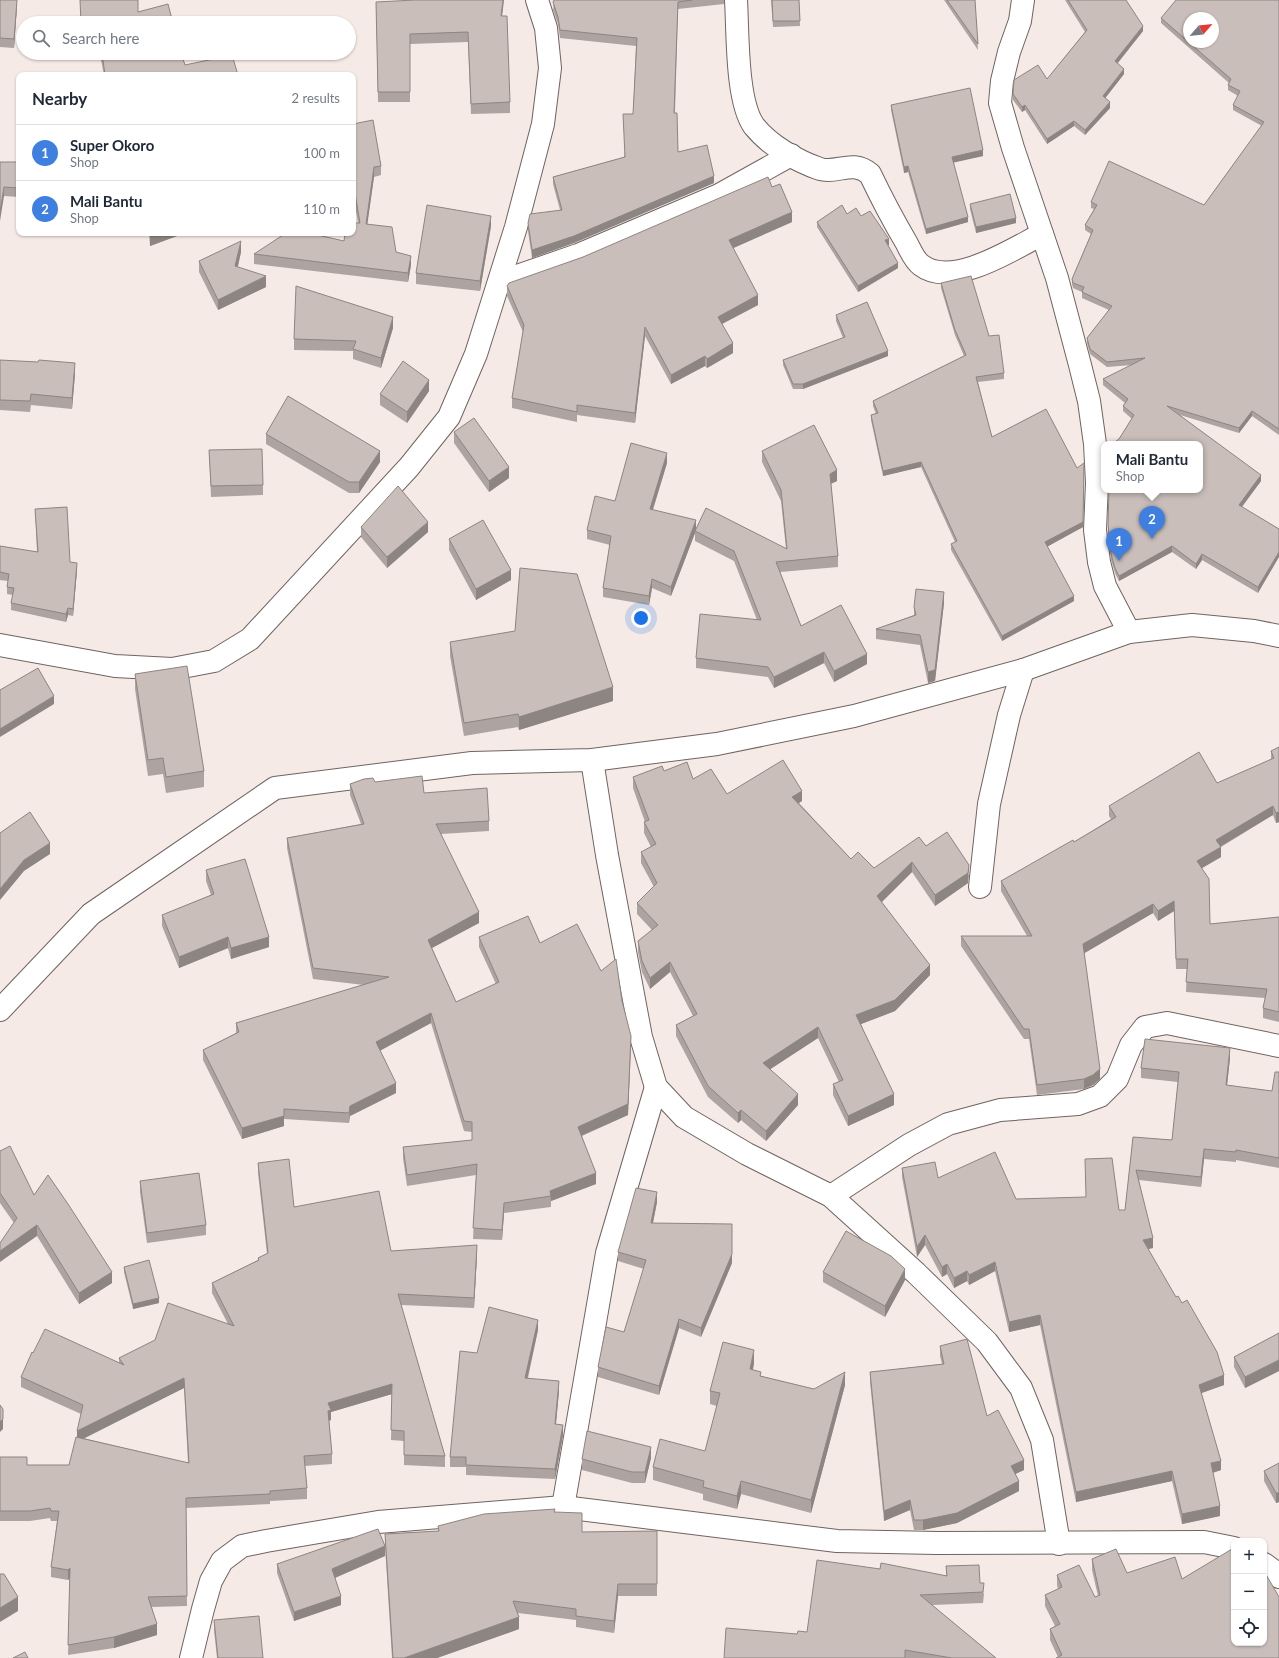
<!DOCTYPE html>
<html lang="en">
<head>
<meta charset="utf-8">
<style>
  :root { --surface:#fff; --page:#f6f6f7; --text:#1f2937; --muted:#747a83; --line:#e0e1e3; --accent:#3c838c }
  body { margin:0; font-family:Lato,sans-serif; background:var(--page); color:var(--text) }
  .controls { position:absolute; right:12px; bottom:12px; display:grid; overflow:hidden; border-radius:8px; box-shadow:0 1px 3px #0004 }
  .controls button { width:36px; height:36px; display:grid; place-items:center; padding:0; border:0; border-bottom:1px solid var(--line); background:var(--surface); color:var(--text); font:20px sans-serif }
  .compass { position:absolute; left:1183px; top:12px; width:36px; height:36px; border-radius:50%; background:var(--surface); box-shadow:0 1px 3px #0004; rotate:62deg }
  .you { position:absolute; left:641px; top:618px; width:14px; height:14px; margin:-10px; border:3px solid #fff; border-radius:50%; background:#1a73e8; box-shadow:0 0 0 6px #1a73e833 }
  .badge { display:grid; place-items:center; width:26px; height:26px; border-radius:50%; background:var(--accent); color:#fff; font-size:13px; font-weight:700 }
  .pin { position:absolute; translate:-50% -33px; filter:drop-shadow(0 1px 2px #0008) }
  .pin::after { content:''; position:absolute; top:21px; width:14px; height:12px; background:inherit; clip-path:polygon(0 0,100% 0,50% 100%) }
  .popup { position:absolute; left:1101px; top:441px; width:102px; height:52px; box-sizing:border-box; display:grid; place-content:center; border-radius:8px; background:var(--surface); filter:drop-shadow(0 1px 3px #0005); font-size:13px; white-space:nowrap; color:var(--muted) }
  .popup b { font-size:15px; color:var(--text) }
  .popup::after { content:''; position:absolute; left:50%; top:100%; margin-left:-8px; border:8px solid transparent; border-top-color:var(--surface) }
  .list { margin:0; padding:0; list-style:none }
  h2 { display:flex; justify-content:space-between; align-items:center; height:52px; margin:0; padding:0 16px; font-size:17px }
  h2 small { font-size:13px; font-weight:400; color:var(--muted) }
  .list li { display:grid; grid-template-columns:26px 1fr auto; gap:12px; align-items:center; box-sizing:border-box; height:56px; padding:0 16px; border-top:1px solid var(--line) }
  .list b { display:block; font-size:15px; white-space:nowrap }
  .list p { margin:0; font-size:13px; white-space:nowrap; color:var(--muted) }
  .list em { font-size:13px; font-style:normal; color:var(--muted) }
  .icon { flex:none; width:22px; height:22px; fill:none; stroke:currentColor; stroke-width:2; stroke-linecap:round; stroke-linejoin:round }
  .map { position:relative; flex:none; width:1279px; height:1658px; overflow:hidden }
  .search { position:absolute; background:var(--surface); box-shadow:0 1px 3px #0004; left:16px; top:16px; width:340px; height:44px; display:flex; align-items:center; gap:10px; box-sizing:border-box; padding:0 14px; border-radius:22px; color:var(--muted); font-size:15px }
  .panel { position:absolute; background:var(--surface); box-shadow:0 1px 3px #0004; left:16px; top:72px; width:340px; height:164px; border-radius:8px }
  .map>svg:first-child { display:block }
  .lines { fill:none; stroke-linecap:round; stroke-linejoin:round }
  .minor-casing { stroke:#6f6461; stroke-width:24 }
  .secondary-casing { stroke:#6f6461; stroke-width:24 }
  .minor { stroke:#fff; stroke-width:22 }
  .secondary { stroke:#fff; stroke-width:22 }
  .wall { fill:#ada3a0; fill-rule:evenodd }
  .shaded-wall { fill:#8d8582 }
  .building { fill:#c9beba; stroke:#8d8582; fill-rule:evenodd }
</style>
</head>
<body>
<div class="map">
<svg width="1279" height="1658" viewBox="0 0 1279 1658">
  <rect width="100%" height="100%" fill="#f6eae6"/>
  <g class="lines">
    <defs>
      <g id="minor">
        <path d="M736,0c2,32 0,101 18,126 16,20 43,35 66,43 18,5 32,-10 50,5 11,23 23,46 36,68 4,7 8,18 15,23 31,24 92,-16 121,-31"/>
        <polyline points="1023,0 1020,21 1009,52 1002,81 1000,103 1013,148 1057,278 1080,365 1089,401 1095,444 1097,483 1095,530 1099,562 1105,586 1129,632"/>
        <polyline points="500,282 578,255 719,195 791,155"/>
        <polyline points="0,645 115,666 172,669 214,661 250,639 409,467 449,417 476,354 516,227 543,124 550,68 546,28 537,0"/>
        <polyline points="592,760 607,855 641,1037 656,1087 684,1117 747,1154 831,1196 916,1273 987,1342 1021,1388 1042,1440 1059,1544"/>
        <polyline points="980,887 989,804 1009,715 1023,670"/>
        <polyline points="831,1196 909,1145 948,1124 1000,1110 1078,1104 1100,1096 1117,1079 1131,1045 1145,1027 1167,1023 1279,1046"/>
        <polyline points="563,1507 607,1253 656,1087"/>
        <polyline points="1264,1564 1275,1572 1279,1577"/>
        <polyline points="191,1658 203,1609 211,1581 222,1561 242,1546 266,1541 378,1522 563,1507 837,1541 937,1543 1204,1542 1234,1548"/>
      </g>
      <polyline id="secondary" points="0,1010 91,914 275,788 472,763 592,760 717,744 854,716 1023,670 1129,632 1192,625 1254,631 1279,636"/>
    </defs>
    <use href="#minor" class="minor-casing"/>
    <use href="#secondary" class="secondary-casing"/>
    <use href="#minor" class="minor"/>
    <use href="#secondary" class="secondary"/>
  </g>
  <g class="wall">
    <polygon points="0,0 17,6 14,48 0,47"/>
    <polygon points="554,0 724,0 724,4 678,9 675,113 678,152 714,183 574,243 532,258 528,231 528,223 560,210 553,184 553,177 624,157 633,114 636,46 560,38 558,24 553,10"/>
    <polygon points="771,0 799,0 800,26 773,27"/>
    <polygon points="944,0 975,0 978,50"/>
    <polygon points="1065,0 1126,0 1143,31 1118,63 1124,74 1105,98 1110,108 1085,135 1074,126 1047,144 1025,110 1022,112 1013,100 1013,94 1047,79 1085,32"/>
    <polygon points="1279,0 1279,435 1252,416 1239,433 1180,415 1261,481 1241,507 1279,529 1258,593 1202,560 1196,569 1172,552 1119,581 1115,573 1111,560 1108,529 1108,524 1119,439 1132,419 1123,411 1123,406 1125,403 1103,385 1103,379 1132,365 1107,367 1090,354 1087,343 1087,338 1109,310 1082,298 1082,292 1073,288 1072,284 1072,279 1091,234 1085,230 1085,225 1094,209 1091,208 1091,202 1204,205 1262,126 1233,110 1233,105 1238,96 1228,90 1228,85 1229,83 1161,23 1161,18"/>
    <polygon points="376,2 502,16 510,102 510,113 471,114 468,42 410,44 410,102 378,102"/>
    <polygon points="81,53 181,53 185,65 238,75 104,75 100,55 81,56"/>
    <polygon points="891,105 983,156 953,162 968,222 926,234 908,172 904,173 891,110"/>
    <polygon points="353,124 381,166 381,175 374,177 367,224 396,252 411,265 408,282 254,264 254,254 344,241 358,223 353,192"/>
    <polygon points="0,162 19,162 19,197 4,196"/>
    <polygon points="772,187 792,222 733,248 758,305 722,324 733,353 707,368 705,366 671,384 645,336 635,423 577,415 577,422 512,408 512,398 523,332 507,296 507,286 583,257"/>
    <polygon points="970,204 1016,223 976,233 970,209"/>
    <polygon points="847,214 861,216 889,245 888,245 898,268 858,292 817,227 817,222"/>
    <polygon points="491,226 480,291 416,284 416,273"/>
    <polygon points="149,233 177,233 177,236 150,246"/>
    <polygon points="241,252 238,267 266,287 218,310 199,272 199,261"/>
    <polygon points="941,283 989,336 1004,373 1004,379 978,382 992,437 1083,527 1047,546 1074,601 1002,641 951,550 951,544 955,542 921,467 883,476 871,420 871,415 876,414 873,406 873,401 964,356 955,335 941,288"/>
    <polygon points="836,315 888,356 803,389 793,389 783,365 783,360 843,338 836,321"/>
    <polygon points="393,328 381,368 353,359 353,351 294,350 294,339"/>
    <polygon points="0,360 75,374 72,409 31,405 30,412 0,410"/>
    <polygon points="429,391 407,423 380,405 380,394"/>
    <polygon points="454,432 509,478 489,492 454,443"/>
    <polygon points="266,434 380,462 359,493 349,493 266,444"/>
    <polygon points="209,450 263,485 263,495 211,497"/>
    <polygon points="762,451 837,481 831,484 838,556 838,567 780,572 801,626 867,664 834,682 824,663 774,688 768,677 696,668 696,658 757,620 734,561 695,541 695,533 671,596 652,588 649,605 603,597 603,588 610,545 587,539 587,530 615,501 667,463 653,510 696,528 786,549 781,501 762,462"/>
    <polygon points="35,509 70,562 77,570 73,616 68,615 66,622 11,610 11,603 13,595 7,594 7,587 8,581 0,580 0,546 37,552"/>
    <polygon points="361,527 428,532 387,568 361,537"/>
    <polygon points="449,539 511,580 476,600 449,550"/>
    <polygon points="944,603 935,681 928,683 920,645 876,639 876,629 914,615 914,607"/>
    <polygon points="450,642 613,701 519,730 518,727 464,736 450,656"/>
    <polygon points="135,674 204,771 204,787 166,793 163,774 148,776 135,689"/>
    <polygon points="1279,747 1279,822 1276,823 1273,815 1221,847 1221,857 1202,868 1210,924 1279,917 1279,1022 1263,1018 1263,1008 1265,998 1186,992 1187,969 1176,969 1174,911 1158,921 1153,913 1084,953 1100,1079 1093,1085 1084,1089 1037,1095 1029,1039 1024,1039 961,946 961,936 1027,936 1001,891 1001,881 1074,842 1111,819 1109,816 1109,806 1217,783 1271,760 1271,751"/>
    <polygon points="664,771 693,779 727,794 802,801 799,803 851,859 874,868 926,846 969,875 968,883 935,906 912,872 881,902 930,975 895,1011 861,1024 894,1105 848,1126 833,1095 833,1084 839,1082 818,1038 770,1069 798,1105 766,1141 741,1120 738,1123 708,1097 676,1036 676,1025 693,1016 670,972 650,989 642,972 638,952 638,941 652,930 637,914 637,903 654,887 641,863 641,852 651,847 644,833 644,822 645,822 633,788 633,777"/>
    <polygon points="375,782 424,793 489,821 489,831 441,834 479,923 432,948 456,1002 496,984 479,947 479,937 540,943 601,971 622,1001 631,1046 628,1115 582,1136 596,1184 551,1201 551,1207 504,1213 502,1240 473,1239 476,1175 407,1186 403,1158 403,1147 472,1140 472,1132 464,1131 431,1023 380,1050 396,1093 350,1116 349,1123 284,1119 284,1126 242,1139 203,1060 203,1050 236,1033 236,1023 364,985 313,979 287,848 287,838 361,824 350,795 350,784"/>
    <polygon points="206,870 269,947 231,959 228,948 179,968 162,926 162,915 211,895 206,881"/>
    <polygon points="1230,1058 1227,1085 1272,1091 1279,1072 1279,1168 1236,1160 1236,1162 1204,1159 1201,1187 1139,1180 1153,1248 1148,1249 1224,1385 1201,1393 1221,1470 1213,1473 1220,1516 1182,1524 1172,1481 1076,1502 1040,1325 1009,1332 995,1271 969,1285 967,1281 954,1288 947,1274 942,1277 925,1245 917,1257 902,1177 902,1168 938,1178 1016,1199 1119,1210 1125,1210 1133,1137 1172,1140 1178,1082 1141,1078 1141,1068"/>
    <polygon points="0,1151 34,1195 112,1283 79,1304 37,1236 14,1223 0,1203"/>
    <path d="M258,1163l36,44 97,44 86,4 -3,53 -73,-3 44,151v11l-41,-2v-24l-13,-1 1,-46 -61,18v8l-2,1 3,33v10l-27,2 2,22v11l-37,2v3l-84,4 1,98 -35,1 5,28 -43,13 -46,7 2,-77 -2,2 -17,-3v-10l6,-46h-6l-1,-3 -20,3h-30v-64l27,8h42l8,-28 4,-23 -60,-27v-10l12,-24 86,10v-5l109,-34 -16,-31v-10l46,-23v-2l9,-4 -9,-81zM184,1388l4,75 -105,-25z"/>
    <polygon points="140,1181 206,1225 206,1235 147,1243 140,1192"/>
    <polygon points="657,1202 653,1223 732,1263 701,1337 679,1328 659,1395 598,1377 598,1367 624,1332 644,1269 618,1261 618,1252"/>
    <polygon points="124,1267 159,1303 133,1309 124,1272"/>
    <polygon points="823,1272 905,1280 885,1317 823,1282"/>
    <polygon points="538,1330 528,1378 559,1391 556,1424 563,1435 555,1479 466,1475 466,1467 450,1467 450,1457 477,1353"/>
    <polygon points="1279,1333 1279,1371 1245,1388 1234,1367 1234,1357"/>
    <polygon points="940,1346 1024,1470 1015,1474 1019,1491 957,1523 923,1530 914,1530 910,1510 884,1521 870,1382 870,1372 942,1364 940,1356"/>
    <polygon points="754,1363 753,1370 761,1376 814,1389 845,1385 811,1513 741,1494 737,1509 703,1500 703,1494 653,1480 653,1467 705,1451 717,1406 710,1404 710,1391"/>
    <polygon points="651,1458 645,1483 632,1483 582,1470 582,1459"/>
    <polygon points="1279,1463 1279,1502 1276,1503 1264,1481 1264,1471"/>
    <polygon points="555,1512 582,1532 657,1531 657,1596 618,1596 614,1633 576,1627 576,1620 518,1613 519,1629 437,1658 392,1658 385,1546 385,1534 438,1531 438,1526"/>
    <polygon points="385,1556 335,1578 341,1605 294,1621 277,1573 277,1564"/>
    <polygon points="1092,1559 1127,1573 1182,1579 1279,1597 1058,1657 1050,1640 1050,1629 1055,1626 1045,1606 1045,1595 1058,1589 1057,1585 1057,1575 1095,1597 1098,1596 1092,1570"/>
    <polygon points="946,1566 980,1583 984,1594 983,1603 932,1605 996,1658 724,1658 797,1634 807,1632 880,1569 946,1576"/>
    <polygon points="214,1620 263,1658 217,1658 214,1630"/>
  </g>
  <g class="shaded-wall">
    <polygon points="17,0 17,6 14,48 14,39"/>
    <polygon points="503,0 504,0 501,26 501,16"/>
    <polygon points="1143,26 1143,31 1115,66 1115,61"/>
    <polygon points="1124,69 1124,74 1103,101 1103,96"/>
    <polygon points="1110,102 1110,108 1085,135 1085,130"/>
    <polygon points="1025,105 1025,110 1022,112 1022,107"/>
    <polygon points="1074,121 1074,126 1047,144 1047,139"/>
    <polygon points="983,150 983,156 952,163 952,157"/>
    <polygon points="908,166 908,172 904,173 904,167"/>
    <polygon points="374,167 374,177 366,234 366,224"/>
    <polygon points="714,176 714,183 574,243 532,258 532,250"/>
    <polygon points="4,187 4,196 0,221 0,212"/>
    <polygon points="792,212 792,222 729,250 729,240"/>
    <polygon points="491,216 491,226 480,291 480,281"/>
    <polygon points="968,217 968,222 926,234 926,229"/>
    <polygon points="1016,218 1016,223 976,233 976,227"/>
    <polygon points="159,233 177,233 177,236 150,246 150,236"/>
    <polygon points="889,239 889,245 885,246 885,240"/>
    <polygon points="241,241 241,252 235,277 235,266"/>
    <polygon points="411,256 411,265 408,282 408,273"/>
    <polygon points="898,263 898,268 858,292 858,286"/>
    <polygon points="266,276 266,287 218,310 218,300"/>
    <polygon points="758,295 758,305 718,326 718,317"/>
    <polygon points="393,317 393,328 381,368 381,358"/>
    <polygon points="645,327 645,336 635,423 635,413"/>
    <polygon points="733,343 733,353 707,368 707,359"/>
    <polygon points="888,351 888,356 803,389 803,384"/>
    <polygon points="705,356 705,366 671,384 671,375"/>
    <polygon points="75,363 75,374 72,409 72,398"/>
    <polygon points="429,380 429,391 407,423 407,412"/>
    <polygon points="1252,411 1252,416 1239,433 1239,428"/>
    <polygon points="380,451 380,462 359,493 359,482"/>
    <polygon points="667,453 667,463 650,518 650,509"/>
    <polygon points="921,462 921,467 883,476 883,471"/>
    <polygon points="1084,463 1083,527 1045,548 1045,542"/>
    <polygon points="509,467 509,478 489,492 489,481"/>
    <polygon points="837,470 837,481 830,484 830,474"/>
    <polygon points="1261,475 1261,481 1239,511 1239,505"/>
    <polygon points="696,520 696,529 695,531 695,533 671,596 671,587"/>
    <polygon points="428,522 428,532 387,568 387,557"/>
    <polygon points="1172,546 1172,552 1119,581 1119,576"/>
    <polygon points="1279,552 1279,557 1258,593 1258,587"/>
    <polygon points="1202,554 1202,560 1196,569 1196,564"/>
    <polygon points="77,563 77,570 73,616 73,609"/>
    <polygon points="511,570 511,580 476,600 476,589"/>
    <polygon points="652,579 652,588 649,605 649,596"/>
    <polygon points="944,592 944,603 935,681 928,683 928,672"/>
    <polygon points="1074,596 1074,601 1002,641 1002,636"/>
    <polygon points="68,608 68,615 66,622 66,614"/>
    <polygon points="824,652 824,663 774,688 774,677"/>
    <polygon points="867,654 867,664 834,682 834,671"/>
    <polygon points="613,687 613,701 519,730 519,717"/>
    <polygon points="54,696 54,704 0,737 0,729"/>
    <polygon points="802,791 802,801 792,807 792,797"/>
    <polygon points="1273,806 1273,815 1216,849 1216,840"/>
    <polygon points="1279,812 1279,822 1276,823 1276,813"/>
    <polygon points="50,843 50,854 24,871 0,900 0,889 24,860"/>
    <polygon points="1221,847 1221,857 1197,871 1197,861"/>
    <polygon points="912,862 912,872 877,907 877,896"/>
    <polygon points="969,865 968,883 935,906 935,895"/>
    <polygon points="1174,901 1174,911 1158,921 1158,911"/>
    <polygon points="1153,904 1153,913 1083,954 1083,944"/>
    <polygon points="479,912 479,923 428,950 428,940"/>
    <polygon points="228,937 228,948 179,968 179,957"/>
    <polygon points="269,937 269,947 231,959 231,948"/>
    <polygon points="670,962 670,972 650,989 650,978"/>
    <polygon points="930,965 930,975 895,1011 856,1026 856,1015"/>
    <polygon points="431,1013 431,1023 376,1053 376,1042"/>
    <polygon points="818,1027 818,1038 763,1074 763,1063"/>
    <polygon points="631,1036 628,1115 578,1137 578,1127"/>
    <polygon points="1230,1048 1230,1058 1226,1095 1226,1085"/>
    <polygon points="1100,1069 1100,1079 1093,1085 1084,1089 1084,1079"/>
    <polygon points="396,1083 396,1093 350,1116 349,1123 350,1106"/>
    <polygon points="798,1094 798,1105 766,1141 766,1131"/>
    <polygon points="894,1094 894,1105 848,1126 848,1116"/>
    <polygon points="741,1110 741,1120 738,1123 738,1113"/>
    <polygon points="284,1116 284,1126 242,1139 242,1128"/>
    <polygon points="1204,1149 1204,1159 1201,1187 1201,1177"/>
    <polygon points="596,1173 596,1184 551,1201 550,1191"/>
    <polygon points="657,1192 657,1202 651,1232 651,1223"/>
    <polygon points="504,1203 504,1213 502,1240 502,1230"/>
    <polygon points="732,1224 732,1263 701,1337 701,1328"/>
    <polygon points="37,1225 37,1236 0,1262 0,1251"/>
    <polygon points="925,1235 925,1245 917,1257 917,1247"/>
    <polygon points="1153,1238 1153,1248 1143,1250 1143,1240"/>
    <polygon points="477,1245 477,1255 474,1308 474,1298"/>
    <polygon points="995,1262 995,1271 969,1285 969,1275"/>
    <polygon points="947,1264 947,1274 942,1277 942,1267"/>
    <polygon points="905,1269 905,1280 885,1317 885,1306"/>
    <polygon points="967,1271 967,1281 954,1288 954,1278"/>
    <polygon points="112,1272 112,1283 79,1304 79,1293"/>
    <polygon points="159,1298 159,1303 133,1309 133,1304"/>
    <polygon points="1040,1315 1040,1325 1009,1332 1009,1322"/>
    <polygon points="679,1319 679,1328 659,1395 659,1386"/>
    <polygon points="538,1320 538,1330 525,1388 525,1378"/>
    <polygon points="754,1350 754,1363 750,1382 750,1369"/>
    <polygon points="1279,1360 1279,1371 1245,1388 1245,1377"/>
    <polygon points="845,1372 845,1385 811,1513 811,1500"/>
    <polygon points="1224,1375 1224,1385 1199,1394 1199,1385"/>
    <polygon points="184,1378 184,1388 77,1442 77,1431"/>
    <polygon points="559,1381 559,1391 555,1434 555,1424"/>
    <polygon points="392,1384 392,1394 331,1412 331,1420 328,1421 328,1403"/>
    <polygon points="3,1419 3,1429 0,1432 0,1422"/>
    <polygon points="563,1425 563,1435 555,1479 555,1469"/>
    <polygon points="651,1447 651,1458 645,1483 645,1472"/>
    <polygon points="1024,1460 1024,1470 1011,1476 1011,1466"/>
    <polygon points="1221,1461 1221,1470 1211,1473 1211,1463"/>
    <polygon points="1172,1471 1172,1481 1076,1502 1076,1492"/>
    <polygon points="741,1481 741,1494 737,1509 737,1496"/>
    <polygon points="1019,1481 1019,1491 957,1523 923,1530 923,1520"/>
    <polygon points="1276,1493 1279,1493 1279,1502 1276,1503"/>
    <polygon points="910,1500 910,1510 884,1521 884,1511"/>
    <polygon points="1220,1506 1220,1516 1182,1524 1182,1514"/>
    <polygon points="385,1546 385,1556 332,1579 332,1569"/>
    <polygon points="70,1568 70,1578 68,1580 68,1570"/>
    <polygon points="618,1584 618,1596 614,1633 614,1621"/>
    <polygon points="341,1596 341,1605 294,1621 294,1612"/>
    <polygon points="18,1597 18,1611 0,1622 0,1608"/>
    <polygon points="519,1617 519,1629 437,1658 404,1658"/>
    <polygon points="157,1624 157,1635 114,1648 114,1637"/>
  </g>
  <g class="building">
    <polygon points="0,0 17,0 14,39 0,38"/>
    <polygon points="80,0 138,0 138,12 168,4 173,23 81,23"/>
    <polygon points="415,0 503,0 501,16 507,16 510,102 471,104 468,32 410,34 410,92 378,92 376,2"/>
    <polygon points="554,0 692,0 678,2 674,113 677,113 678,152 707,145 714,176 574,236 532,250 528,223 530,214 562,210 553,177 625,157 623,114 633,114 637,38 560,30 558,17 553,2"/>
    <polygon points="772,0 799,0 800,21 773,21"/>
    <polygon points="947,0 975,0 978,44"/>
    <polygon points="1068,0 1126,0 1143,26 1115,61 1124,69 1103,96 1110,102 1085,130 1074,121 1047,139 1025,105 1022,107 1013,94 1014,80 1038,65 1047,79 1087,30"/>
    <path d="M1176,0h103v429l-27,-18 -13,17 -72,-22 94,69 -22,30 40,24v23l-21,35 -56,-33 -6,10 -24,-18 -53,30 -4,-8 -4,-14 -3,-30 1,-34h91v-46h-88l7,-5 15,-24 -11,-9 5,-7 -25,-20 42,-21 -38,4 -17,-13 -3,-11 25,-32 -30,-14 2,-5 -11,-4 -1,-4 21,-49 -8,-5 12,-20 -6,-3 18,-41 95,44 60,-83 -31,-17 7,-14 -12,-6 3,-6 -70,-61zM1189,18h24v24h-24z"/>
    <polygon points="102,53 181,53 185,65 232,55 238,75 105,75"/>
    <polygon points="970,88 983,150 952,157 968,217 926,229 908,166 904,167 891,105"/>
    <polygon points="373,120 381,166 374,167 366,224 392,227 396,252 411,256 408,273 254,254 286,233 309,233 344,241 345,233 353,233 353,223 360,223 353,182 353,124"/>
    <polygon points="0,162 19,162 19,188 4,187 0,212"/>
    <polygon points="768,177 772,187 780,184 792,212 729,240 758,295 718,317 733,343 707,359 705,356 671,375 645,327 635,413 577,405 577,412 512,398 524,325 507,286 509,283 583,257"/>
    <polygon points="1010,194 1016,218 976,227 970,204"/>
    <polygon points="427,205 491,216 480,281 416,273"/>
    <polygon points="842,205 847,214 856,208 861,216 870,211 889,239 885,240 898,263 858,286 817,222"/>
    <polygon points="150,233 159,233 150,236"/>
    <polygon points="241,241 235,266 266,276 218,300 199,261"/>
    <polygon points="971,276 989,336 999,335 1004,373 976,377 992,437 1046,409 1077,468 1084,463 1083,522 1045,542 1074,596 1002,636 951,544 957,541 921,462 883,471 871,415 878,413 873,401 966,355 955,330 941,283"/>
    <polygon points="296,286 393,317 381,358 353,349 356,341 294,339"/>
    <polygon points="867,302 888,351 803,384 793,384 783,360 845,337 836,315"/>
    <polygon points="0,360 38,362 39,360 75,363 72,398 31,394 30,401 0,400"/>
    <polygon points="403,361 429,380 407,412 380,394"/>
    <polygon points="288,396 380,451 359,482 349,482 266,434"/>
    <polygon points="474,418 509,467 489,481 454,432"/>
    <polygon points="814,425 837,470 830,474 838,556 776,562 801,626 841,605 867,654 834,671 824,652 774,677 768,667 696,658 700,614 761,620 734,551 695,531 706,508 787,549 781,490 762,451"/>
    <polygon points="631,443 667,453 650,509 696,520 671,587 652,579 649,596 603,588 611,536 587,530 595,496 615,501"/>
    <polygon points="262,449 263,485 211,486 209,450"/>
    <polygon points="398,486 428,522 387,557 361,527"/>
    <polygon points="67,507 70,562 77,563 73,609 68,608 66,614 11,603 14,588 7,587 9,574 0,572 0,546 38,552 35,509"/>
    <polygon points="483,520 511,570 476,589 449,539"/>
    <polygon points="520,568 577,574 613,687 519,717 518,714 464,723 450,642 515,631"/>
    <polygon points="916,589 944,592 935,670 928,672 920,635 876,629 916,615 914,607"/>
    <polygon points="187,666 204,771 166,777 163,758 148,760 135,674"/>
    <polygon points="38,668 54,696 0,729 0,690"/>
    <polygon points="1279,747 1279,812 1276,813 1273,806 1216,840 1221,847 1197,861 1209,879 1210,924 1279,917 1279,1012 1263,1008 1267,989 1186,982 1188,959 1176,959 1174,901 1158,911 1153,904 1083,944 1100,1069 1093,1075 1084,1079 1037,1085 1029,1029 1024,1029 961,936 1032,936 1001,881 1073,840 1074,842 1116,817 1109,806 1199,752 1217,783 1274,758 1271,751"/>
    <polygon points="783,760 802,791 792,797 851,859 858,852 874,868 919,837 926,846 947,832 969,865 968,873 935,895 912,862 877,896 930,965 895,1000 856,1015 894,1094 848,1116 833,1084 843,1080 818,1027 763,1063 798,1094 766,1131 741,1110 738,1113 708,1086 676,1025 697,1014 670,962 650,978 642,961 638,941 658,925 637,903 657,883 641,852 656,844 644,822 649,820 633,777 662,766 664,771 687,762 693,779 711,769 727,794"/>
    <polygon points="422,776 424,793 487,788 489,821 436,824 479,912 428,940 456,1002 499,982 479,937 528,916 540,943 577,924 601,971 616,959 622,1001 631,1036 628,1104 578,1127 596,1173 550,1191 551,1196 504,1203 502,1230 473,1228 477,1164 407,1175 403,1147 472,1140 472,1122 464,1121 431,1013 376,1042 396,1083 350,1106 349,1113 284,1109 284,1116 242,1128 203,1050 239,1032 236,1023 389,977 313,968 287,838 364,824 350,784 364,779 373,778 375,782"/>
    <polygon points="30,812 50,843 24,860 0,889 0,833"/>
    <polygon points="245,859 269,937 231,948 228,937 179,957 162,915 214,894 206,870"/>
    <polygon points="1145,1039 1230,1048 1226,1085 1272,1091 1275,1072 1279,1072 1279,1158 1236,1150 1236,1152 1204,1149 1201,1177 1136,1170 1153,1238 1143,1240 1176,1297 1178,1296 1182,1303 1187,1300 1217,1352 1224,1375 1199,1385 1221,1461 1211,1463 1220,1506 1182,1514 1172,1471 1076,1492 1040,1315 1009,1322 995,1262 969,1275 967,1271 954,1278 947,1264 942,1267 925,1235 917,1247 902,1168 935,1162 938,1178 995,1152 1016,1199 1086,1197 1085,1159 1112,1158 1119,1210 1125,1210 1133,1137 1172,1140 1179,1072 1141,1068"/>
    <polygon points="10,1146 34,1195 48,1175 68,1204 112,1272 79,1293 37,1225 0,1251 0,1243 17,1218 0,1193 0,1151"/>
    <polygon points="289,1159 294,1207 379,1191 391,1251 477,1245 474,1298 398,1294 445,1456 404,1455 404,1431 391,1430 392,1384 328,1403 331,1410 328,1411 332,1454 304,1456 307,1488 270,1491 270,1494 186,1498 187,1596 148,1597 157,1624 114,1637 68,1645 70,1568 68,1570 51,1567 59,1511 51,1511 50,1508 30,1511 0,1511 0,1457 27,1457 27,1465 69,1465 76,1437 189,1463 184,1378 77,1431 83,1405 21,1377 32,1352 33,1353 45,1329 124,1365 119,1358 155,1340 168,1303 234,1326 212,1283 259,1260 258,1258 268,1253 258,1163"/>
    <polygon points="199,1173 206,1225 147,1233 140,1181"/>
    <polygon points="636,1188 657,1192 651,1223 732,1224 732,1254 701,1328 679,1319 659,1386 598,1367 606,1327 624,1332 646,1260 618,1252"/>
    <polygon points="846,1231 891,1256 905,1269 885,1306 823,1272"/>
    <polygon points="149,1260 159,1298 133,1304 124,1267"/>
    <polygon points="489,1307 538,1320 525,1378 559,1381 555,1424 563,1425 555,1469 466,1465 466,1457 450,1457 460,1351 477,1353"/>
    <polygon points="1279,1333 1279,1360 1245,1377 1234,1357"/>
    <polygon points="967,1339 987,1416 998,1410 1024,1460 1011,1466 1019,1481 957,1513 923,1520 914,1520 910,1500 884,1511 870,1372 944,1364 940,1346"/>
    <polygon points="723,1342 754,1350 750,1369 761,1372 760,1376 814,1389 845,1372 811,1500 741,1481 737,1496 703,1487 704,1481 653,1467 660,1439 705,1451 720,1393 710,1391"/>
    <polygon points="0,1405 3,1409 3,1419 0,1422"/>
    <polygon points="587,1431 651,1447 645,1472 632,1472 582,1459"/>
    <polygon points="1279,1463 1279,1493 1276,1493 1264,1471"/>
    <polygon points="555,1509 554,1512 582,1513 582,1532 657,1531 657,1584 618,1584 614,1621 576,1616 576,1609 513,1601 519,1617 404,1658 393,1658 385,1534 439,1531 438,1526 484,1514"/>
    <polygon points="378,1529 385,1546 332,1569 341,1596 294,1612 277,1564"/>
    <polygon points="1116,1549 1127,1573 1175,1557 1182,1579 1232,1549 1234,1549 1234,1643 1264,1643 1264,1571 1279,1597 1279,1658 1056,1658 1062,1655 1050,1629 1060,1624 1045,1595 1062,1587 1057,1575 1079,1565 1095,1597 1100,1595 1092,1559"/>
    <polygon points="817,1560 880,1569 881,1563 947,1576 946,1566 979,1565 980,1583 984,1583 983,1592 920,1595 996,1658 952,1658 905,1650 905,1658 724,1658 726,1628 797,1634 798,1631 807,1632"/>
    <polygon points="0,1574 4,1574 18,1597 0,1608"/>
    <polygon points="259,1616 263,1658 218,1658 214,1620"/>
    <polygon points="25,1652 28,1658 13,1658"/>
  </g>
</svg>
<div class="controls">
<button>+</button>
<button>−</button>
<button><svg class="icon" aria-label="locate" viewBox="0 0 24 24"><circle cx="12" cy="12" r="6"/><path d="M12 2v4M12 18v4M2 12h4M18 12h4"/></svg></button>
</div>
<svg class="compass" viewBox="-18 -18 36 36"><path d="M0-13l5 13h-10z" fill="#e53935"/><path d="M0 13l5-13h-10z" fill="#747a83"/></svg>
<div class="you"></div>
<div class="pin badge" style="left:1119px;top:561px;background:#3f7fe0">1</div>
<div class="pin badge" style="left:1152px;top:539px;background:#3f7fe0">2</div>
<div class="popup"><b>Mali Bantu</b>Shop</div>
<div class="search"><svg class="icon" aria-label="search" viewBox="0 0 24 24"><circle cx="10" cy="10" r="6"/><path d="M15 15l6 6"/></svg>Search here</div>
<section class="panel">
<h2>Nearby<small>2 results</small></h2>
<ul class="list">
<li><span class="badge" style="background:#3f7fe0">1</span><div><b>Super Okoro</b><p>Shop</p></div><em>100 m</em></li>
<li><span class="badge" style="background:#3f7fe0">2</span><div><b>Mali Bantu</b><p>Shop</p></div><em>110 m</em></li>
</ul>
</section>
</div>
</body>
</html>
